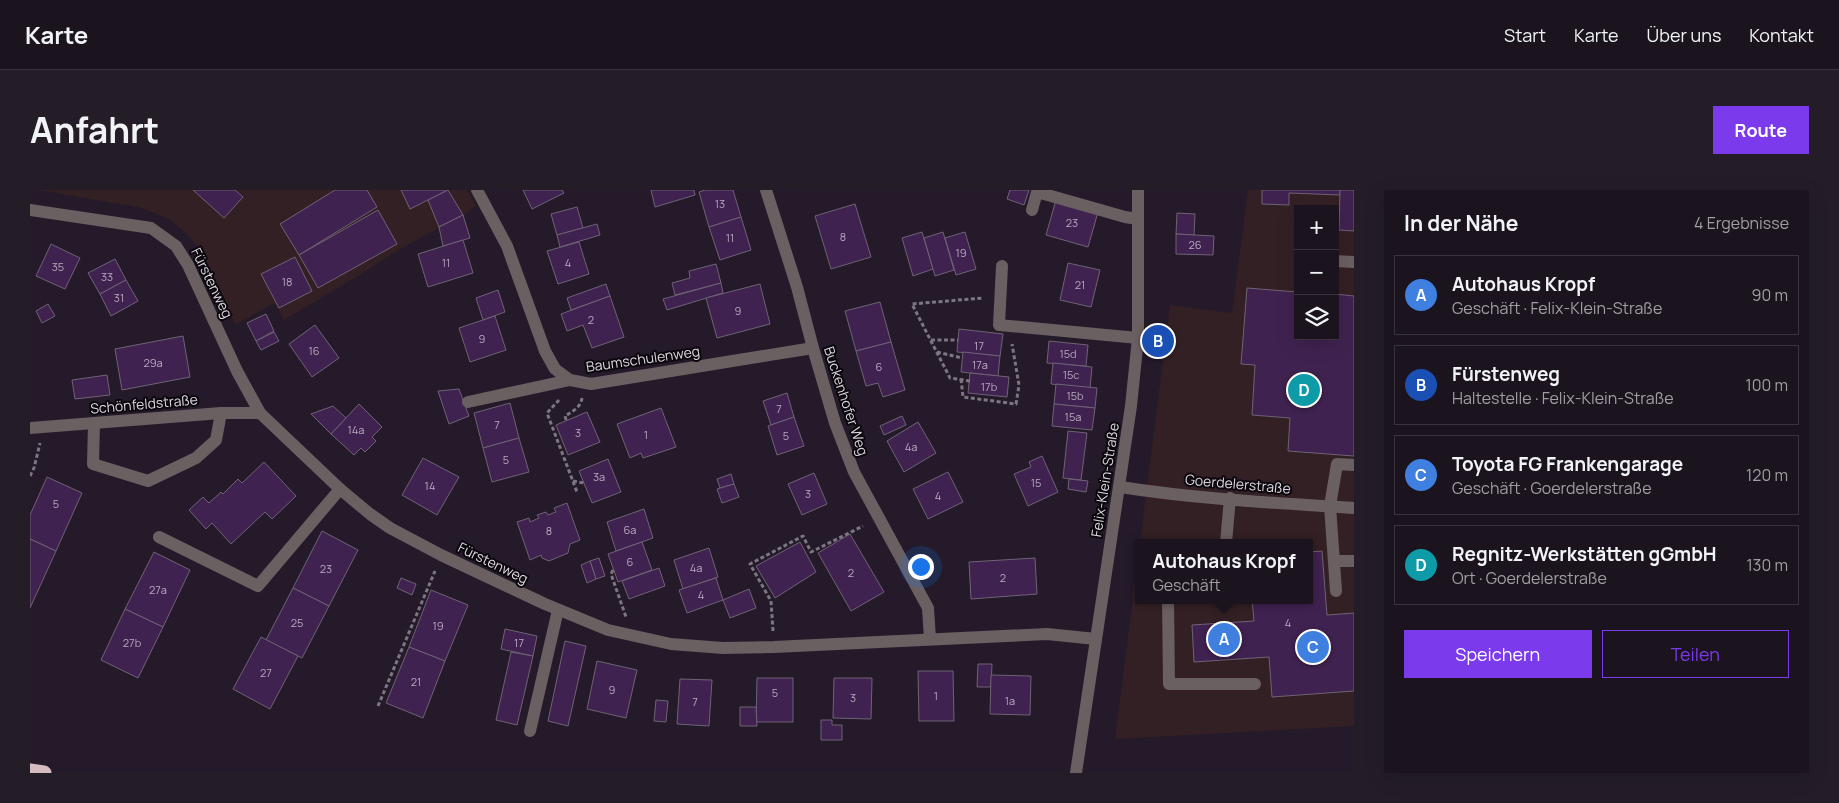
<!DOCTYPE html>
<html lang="de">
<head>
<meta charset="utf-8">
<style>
  :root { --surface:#1b141f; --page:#241d28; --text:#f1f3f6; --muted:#a09ea4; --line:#39333d; --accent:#7c3aed }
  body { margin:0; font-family:Manrope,sans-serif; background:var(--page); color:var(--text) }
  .controls { position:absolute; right:15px; top:15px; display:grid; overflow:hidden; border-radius:0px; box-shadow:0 5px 20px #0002 }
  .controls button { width:45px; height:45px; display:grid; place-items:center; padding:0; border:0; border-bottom:1px solid var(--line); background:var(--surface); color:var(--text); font:25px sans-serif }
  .you { position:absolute; left:890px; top:376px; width:18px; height:18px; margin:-12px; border:4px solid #fff; border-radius:50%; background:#1a73e8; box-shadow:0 0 0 8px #1a73e833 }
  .badge { display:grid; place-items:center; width:32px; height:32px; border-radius:50%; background:var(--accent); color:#fff; font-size:16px; font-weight:700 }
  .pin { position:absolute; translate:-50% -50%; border:2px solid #fff; box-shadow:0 1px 5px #0006 }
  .popup { position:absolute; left:1105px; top:349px; width:178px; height:65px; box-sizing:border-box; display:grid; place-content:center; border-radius:0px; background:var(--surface); filter:drop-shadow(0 1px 4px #0005); font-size:16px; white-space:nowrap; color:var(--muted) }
  .popup b { font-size:19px; color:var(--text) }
  .popup::after { content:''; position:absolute; left:50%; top:100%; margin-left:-10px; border:10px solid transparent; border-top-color:var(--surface) }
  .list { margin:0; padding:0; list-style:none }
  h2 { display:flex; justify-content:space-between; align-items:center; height:65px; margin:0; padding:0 20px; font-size:21px }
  h2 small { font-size:16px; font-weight:400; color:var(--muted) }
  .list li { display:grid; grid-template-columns:32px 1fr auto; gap:15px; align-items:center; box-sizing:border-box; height:80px; margin:0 10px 10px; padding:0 10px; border:1px solid var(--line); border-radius:0px }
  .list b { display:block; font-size:19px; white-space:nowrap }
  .list p { margin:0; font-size:16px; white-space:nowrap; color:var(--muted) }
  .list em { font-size:16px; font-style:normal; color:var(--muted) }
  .actions { display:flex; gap:10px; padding:15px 20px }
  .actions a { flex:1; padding:11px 0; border:1px solid var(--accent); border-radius:0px; text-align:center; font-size:18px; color:var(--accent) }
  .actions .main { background:var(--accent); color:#fff }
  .icon { flex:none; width:28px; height:28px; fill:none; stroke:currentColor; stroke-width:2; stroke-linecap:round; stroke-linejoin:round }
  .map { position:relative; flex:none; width:1324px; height:583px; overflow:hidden; border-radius:0px }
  header { display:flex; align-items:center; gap:30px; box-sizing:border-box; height:70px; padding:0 25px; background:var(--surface); border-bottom:1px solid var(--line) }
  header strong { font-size:24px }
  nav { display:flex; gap:28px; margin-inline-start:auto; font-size:18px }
  .intro { display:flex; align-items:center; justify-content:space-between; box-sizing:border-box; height:120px; padding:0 30px }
  h1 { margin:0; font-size:35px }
  .button { padding:12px 22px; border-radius:0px; background:var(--accent); color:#fff; font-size:18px; font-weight:700 }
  main { display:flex; gap:30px; padding:0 30px }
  aside { flex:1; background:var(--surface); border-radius:0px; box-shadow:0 5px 20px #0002 }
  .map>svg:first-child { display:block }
  .commercial { fill:#332024; fill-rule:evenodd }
  .building { fill:#402250; stroke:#6e6375 }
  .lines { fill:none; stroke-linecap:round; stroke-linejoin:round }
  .path { stroke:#7e7582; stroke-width:3; stroke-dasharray:4 2.5; stroke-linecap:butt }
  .minor { stroke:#6a5f61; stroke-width:12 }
  .highway { stroke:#d5bbc0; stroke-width:15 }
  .labels { text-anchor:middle; stroke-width:4; stroke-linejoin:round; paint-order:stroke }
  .number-label { font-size:11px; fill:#b6aabd }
  .street-label { font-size:14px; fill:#ded7e1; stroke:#0b070d }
</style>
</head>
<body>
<header>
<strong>Karte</strong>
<nav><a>Start</a><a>Karte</a><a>Über uns</a><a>Kontakt</a></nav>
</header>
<div class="intro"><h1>Anfahrt</h1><a class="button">Route</a></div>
<main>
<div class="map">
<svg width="1324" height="583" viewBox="0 0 1324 583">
  <rect width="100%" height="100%" fill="#241a29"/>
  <g class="commercial">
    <polygon points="9,0 437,0 446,16 433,25 370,59 333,83 254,130 244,113 205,135 190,101 168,58 157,44 139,29 112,18"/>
    <path d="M1218,0h106v536l-239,13 55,-434 62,8zM1268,19h37v127h-37zM1109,353h170v57h-170z"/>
  </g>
  <g class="building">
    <polygon points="163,0 205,0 213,7 194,28"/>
    <polygon points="305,0 337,0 347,17 269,65 250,34"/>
    <polygon points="371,0 418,0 380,19"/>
    <polygon points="418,0 433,25 409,37 398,10"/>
    <polygon points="493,0 532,0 534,3 502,19"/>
    <polygon points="621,0 664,0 665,5 625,17"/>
    <polygon points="675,0 703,0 711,27 679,37 669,2"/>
    <polygon points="980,0 999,0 994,15 977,9"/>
    <polygon points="1232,0 1310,0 1310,5 1259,3 1259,15 1232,14"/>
    <polygon points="1310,0 1324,0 1324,41 1309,40"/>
    <polygon points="1026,10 1068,22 1058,57 1016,45"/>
    <polygon points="825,14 841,67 801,79 785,26"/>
    <polygon points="547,17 553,38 527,45 521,24"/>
    <polygon points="348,20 367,54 288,98 269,65"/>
    <polygon points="1147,23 1165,24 1164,45 1146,44"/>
    <polygon points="433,25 440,48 413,56 409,37"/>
    <polygon points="711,27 721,60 690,70 679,37"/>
    <polygon points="567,34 570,45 530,57 527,45"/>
    <polygon points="892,42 903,79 883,86 872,48"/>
    <polygon points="913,42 924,80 905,86 894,48"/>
    <polygon points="935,42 946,79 926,85 915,48"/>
    <polygon points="1146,44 1184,46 1183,65 1146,64"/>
    <polygon points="433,50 443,83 398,97 388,64"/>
    <polygon points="549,52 559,84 528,94 517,61"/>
    <polygon points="21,54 50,68 35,99 6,86"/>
    <polygon points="265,67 282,101 249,118 231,84"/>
    <polygon points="85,69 96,90 70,104 58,83"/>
    <polygon points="1038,73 1070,80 1061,117 1030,110"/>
    <polygon points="686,74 691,93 645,105 642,93 660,88 659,81"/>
    <polygon points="96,90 108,111 81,126 70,104"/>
    <polygon points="691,93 693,103 637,120 633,109"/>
    <polygon points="576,94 580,106 541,120 537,108"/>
    <polygon points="730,94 740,134 687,148 676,108"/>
    <polygon points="1217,98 1268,102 1268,146 1305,146 1305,104 1324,106 1324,266 1258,261 1260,228 1222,225 1225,175 1211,174"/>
    <polygon points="468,100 475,122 453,130 446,108"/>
    <polygon points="580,106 594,147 562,158 553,135 537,141 531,124"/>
    <polygon points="850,112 861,152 826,161 815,121"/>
    <polygon points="18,114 25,126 12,133 6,121"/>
    <polygon points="236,124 244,141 226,151 217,133"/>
    <polygon points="465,126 476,160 440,172 429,138"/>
    <polygon points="285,135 309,168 282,187 259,154"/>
    <polygon points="1126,135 1131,136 1128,148 1124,148"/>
    <polygon points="929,139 973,144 970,166 927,162"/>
    <polygon points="244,142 249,151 231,160 226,151"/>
    <polygon points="153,146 160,187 92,200 85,159"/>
    <polygon points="1019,151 1058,155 1056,176 1017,173"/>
    <polygon points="861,152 875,200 853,207 848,193 836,196 826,161"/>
    <polygon points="933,162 970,166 968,186 931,182"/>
    <polygon points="1023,173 1062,177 1060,198 1021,194"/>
    <polygon points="940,183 979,187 977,207 938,203"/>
    <polygon points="77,185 80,205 45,209 42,190"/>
    <polygon points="1026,194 1067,198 1065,218 1024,214"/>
    <polygon points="429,199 439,226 419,234 408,201"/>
    <polygon points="757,203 764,227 741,235 733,211"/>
    <polygon points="480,213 489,248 453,258 444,223"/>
    <polygon points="329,214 352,237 342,247 346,251 335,262 331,258 324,265 301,244"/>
    <polygon points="1024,214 1065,218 1062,240 1022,236"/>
    <polygon points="303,216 316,228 301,244 281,224"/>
    <polygon points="631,218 646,257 613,268 611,263 600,268 587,234"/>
    <polygon points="557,222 570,252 538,265 526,235"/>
    <polygon points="872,226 876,235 854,245 850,236"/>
    <polygon points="764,227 774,256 747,265 738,236"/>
    <polygon points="888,232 906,263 874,282 857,251"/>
    <polygon points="1038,241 1057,243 1051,290 1033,288"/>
    <polygon points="489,248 499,282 462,292 453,258"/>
    <polygon points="1012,266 1028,302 998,316 984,284 1001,277 999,272"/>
    <polygon points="393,268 429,287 407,325 372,305"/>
    <polygon points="578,269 591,302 562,313 549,281"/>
    <polygon points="234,272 266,306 242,329 235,322 201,354 182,333 176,339 159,320 173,307 179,313 191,302 193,304 208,289 212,293"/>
    <polygon points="918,282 933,312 898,329 883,299"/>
    <polygon points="784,283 797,314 772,325 758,294"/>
    <polygon points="701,284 704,294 690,298 687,289"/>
    <polygon points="17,287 52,303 26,361 0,349 0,325"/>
    <polygon points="1039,289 1058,291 1056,302 1038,299"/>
    <polygon points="704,294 709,307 692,313 687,299"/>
    <polygon points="537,313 550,350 540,354 538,363 519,371 512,368 511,365 500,370 487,332 499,328 500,332 509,328 507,325 516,322 518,325 526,322 524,318"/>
    <polygon points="614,319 623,348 586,361 577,332"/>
    <polygon points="292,341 328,360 299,416 263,398"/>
    <polygon points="820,344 854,402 821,421 788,363"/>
    <polygon points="0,349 26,361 0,418"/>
    <polygon points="612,352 622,380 588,392 578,364"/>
    <polygon points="770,352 786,382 745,408 726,376"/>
    <polygon points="679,358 688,387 653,399 644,370"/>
    <polygon points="1292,361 1297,425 1324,423 1324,501 1242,507 1239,467 1164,472 1162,435 1224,431 1222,410 1279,410 1279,362"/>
    <polygon points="124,362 160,380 133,437 95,419"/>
    <polygon points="569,368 575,386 566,389 560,371"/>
    <polygon points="1005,368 1007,404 941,409 939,372"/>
    <polygon points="560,371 566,389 557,393 551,375"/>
    <polygon points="629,378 635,396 599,409 592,391"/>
    <polygon points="371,388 386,394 382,405 367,398"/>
    <polygon points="686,388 693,410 657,423 649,400"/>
    <polygon points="263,398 299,416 272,468 236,450"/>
    <polygon points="719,399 726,418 700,428 693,410"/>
    <polygon points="401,400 438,415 415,471 379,457"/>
    <polygon points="95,419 133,437 108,488 71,470"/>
    <polygon points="475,439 507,446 503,466 471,459"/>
    <polygon points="231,447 268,466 240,519 203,499"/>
    <polygon points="535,451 556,456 538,536 518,531"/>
    <polygon points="379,457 415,471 393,528 356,513"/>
    <polygon points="481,462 503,466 487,535 466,530"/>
    <polygon points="567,471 607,480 596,528 557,519"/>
    <polygon points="948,474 962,474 961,497 947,497"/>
    <polygon points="888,481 923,481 924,531 889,531"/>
    <polygon points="961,485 1001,486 1000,525 960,524"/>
    <polygon points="727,488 763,488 763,532 726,532"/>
    <polygon points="804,488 842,488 841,529 803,528"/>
    <polygon points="650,489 682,490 679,536 647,534"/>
    <polygon points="626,510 638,511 636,532 624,531"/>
    <polygon points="710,517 726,517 727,536 710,536"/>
    <polygon points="791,530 802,530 802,535 812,535 812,550 791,550"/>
  </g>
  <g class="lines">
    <g class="path">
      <polyline points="901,150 928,150"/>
      <polyline points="907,162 932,168"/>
      <polyline points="931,189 933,207 986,214 989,195 982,154"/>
      <polyline points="940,191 920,188 882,114 953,108"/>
      <polyline points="529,210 517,223 547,302"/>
      <path d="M536,230l-1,-4c7,-4 16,-9 17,-18"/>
      <polyline points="0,286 4,278 10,253"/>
      <polyline points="543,291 554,293"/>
      <polyline points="583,380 581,384 596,427"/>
      <polyline points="743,441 741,411 720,374 773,346 781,362 833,336"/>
      <polyline points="348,516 405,381"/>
    </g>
    <g class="minor">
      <polyline points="447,0 477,56 515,161 525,179 540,190 561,194 783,158"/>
      <polyline points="736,0 767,97 783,158 805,233 824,282 898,418 900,449"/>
      <polyline points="0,20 121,38 146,56 158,75 207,181 230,223 310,299 340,324 360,338 411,365 515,414 578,440 641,454 693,458 744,457 1017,444 1066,449"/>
      <polyline points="1002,20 1007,2 1095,27 1108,29"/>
      <polyline points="1305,71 1324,72"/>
      <polyline points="972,76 969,135 1108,148"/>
      <polyline points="438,212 540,190"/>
      <polyline points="64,233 63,274 118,291 166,268 186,250 191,223"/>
      <polyline points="0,238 191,223 230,223"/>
      <path d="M1090,297c77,12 156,16 234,21"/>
      <polyline points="129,347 228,396 310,299"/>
      <polyline points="1196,353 1200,308"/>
      <polyline points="1304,371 1324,371"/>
      <polyline points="1306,401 1300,316 1307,274 1324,275"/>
      <polyline points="1138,410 1139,494 1225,494"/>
      <polyline points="500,541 528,420"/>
      <polyline points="1046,583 1101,216 1108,148 1108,0"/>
    </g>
    <polyline class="highway" points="0,581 14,583"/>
  </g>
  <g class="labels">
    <g class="number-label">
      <text x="690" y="18">13</text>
      <text x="1042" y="37">23</text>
      <text x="813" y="51">8</text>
      <text x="700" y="52">11</text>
      <text x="1165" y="59">26</text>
      <text x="931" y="67">19</text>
      <text x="416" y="77">11</text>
      <text x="538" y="77">4</text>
      <text x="28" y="81">35</text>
      <text x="77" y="91">33</text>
      <text x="257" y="96">18</text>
      <text x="1050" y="99">21</text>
      <text x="89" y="112">31</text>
      <text x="708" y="125">9</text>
      <text x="561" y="134">2</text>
      <text x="452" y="153">9</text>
      <text x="949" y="160">17</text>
      <text x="284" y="165">16</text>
      <text x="1038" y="168">15d</text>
      <text x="123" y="177">29a</text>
      <text x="950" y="179">17a</text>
      <text x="849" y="181">6</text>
      <text x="1041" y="189">15c</text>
      <text x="959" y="201">17b</text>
      <text x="1045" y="210">15b</text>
      <text x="749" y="223">7</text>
      <text x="1043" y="231">15a</text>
      <text x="467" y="239">7</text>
      <text x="326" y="244">14a</text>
      <text x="548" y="247">3</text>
      <text x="616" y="249">1</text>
      <text x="756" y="250">5</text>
      <text x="881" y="261">4a</text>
      <text x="476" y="274">5</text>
      <text x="569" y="291">3a</text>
      <text x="1006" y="297">15</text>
      <text x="400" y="300">14</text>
      <text x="778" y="308">3</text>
      <text x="908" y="310">4</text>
      <text x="26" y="318">5</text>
      <text x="600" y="344">6a</text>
      <text x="519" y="345">8</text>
      <text x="600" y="376">6</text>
      <text x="666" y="382">4a</text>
      <text x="296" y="383">23</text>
      <text x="821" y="387">2</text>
      <text x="973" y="392">2</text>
      <text x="128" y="404">27a</text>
      <text x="671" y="409">4</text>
      <text x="267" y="437">25</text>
      <text x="1258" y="437">4</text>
      <text x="408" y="440">19</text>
      <text x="102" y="457">27b</text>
      <text x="489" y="457">17</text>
      <text x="236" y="487">27</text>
      <text x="386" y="496">21</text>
      <text x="582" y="504">9</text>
      <text x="745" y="507">5</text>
      <text x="906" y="510">1</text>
      <text x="823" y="512">3</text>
      <text x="980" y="515">1a</text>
      <text x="665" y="516">7</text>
    </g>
    <g class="street-label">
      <text transform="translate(182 93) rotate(64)" y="5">Fürstenweg</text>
      <text transform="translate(613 169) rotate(-8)" y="5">Baumschulenweg</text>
      <text transform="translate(816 211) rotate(72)" y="5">Buckenhofer Weg</text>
      <text transform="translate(114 214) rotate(-5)" y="5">Schönfeldstraße</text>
      <text transform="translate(1075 290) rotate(-81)" y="5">Felix-Klein-Straße</text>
      <text transform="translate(1208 294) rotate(5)" y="5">Goerdelerstraße</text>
      <text transform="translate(463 373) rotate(26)" y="5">Fürstenweg</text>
    </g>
  </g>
</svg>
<div class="controls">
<button>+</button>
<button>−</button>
<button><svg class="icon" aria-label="layers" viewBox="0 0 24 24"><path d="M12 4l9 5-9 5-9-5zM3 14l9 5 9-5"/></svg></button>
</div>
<div class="you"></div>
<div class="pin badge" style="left:1194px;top:449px;background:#3f7fe0">A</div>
<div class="popup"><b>Autohaus Kropf</b>Geschäft</div>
<div class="pin badge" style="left:1128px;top:151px;background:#1a4fb4">B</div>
<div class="pin badge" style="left:1283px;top:457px;background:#3f7fe0">C</div>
<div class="pin badge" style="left:1274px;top:200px;background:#0f9aa8">D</div>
</div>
<aside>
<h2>In der Nähe<small>4 Ergebnisse</small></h2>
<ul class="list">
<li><span class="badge" style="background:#3f7fe0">A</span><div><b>Autohaus Kropf</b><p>Geschäft · Felix-Klein-Straße</p></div><em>90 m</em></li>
<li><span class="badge" style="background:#1a4fb4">B</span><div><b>Fürstenweg</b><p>Haltestelle · Felix-Klein-Straße</p></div><em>100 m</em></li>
<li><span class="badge" style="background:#3f7fe0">C</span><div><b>Toyota FG Frankengarage</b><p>Geschäft · Goerdelerstraße</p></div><em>120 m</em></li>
<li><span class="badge" style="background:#0f9aa8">D</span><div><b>Regnitz-Werkstätten gGmbH</b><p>Ort · Goerdelerstraße</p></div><em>130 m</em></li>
</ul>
<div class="actions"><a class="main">Speichern</a><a>Teilen</a></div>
</aside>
</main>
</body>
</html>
